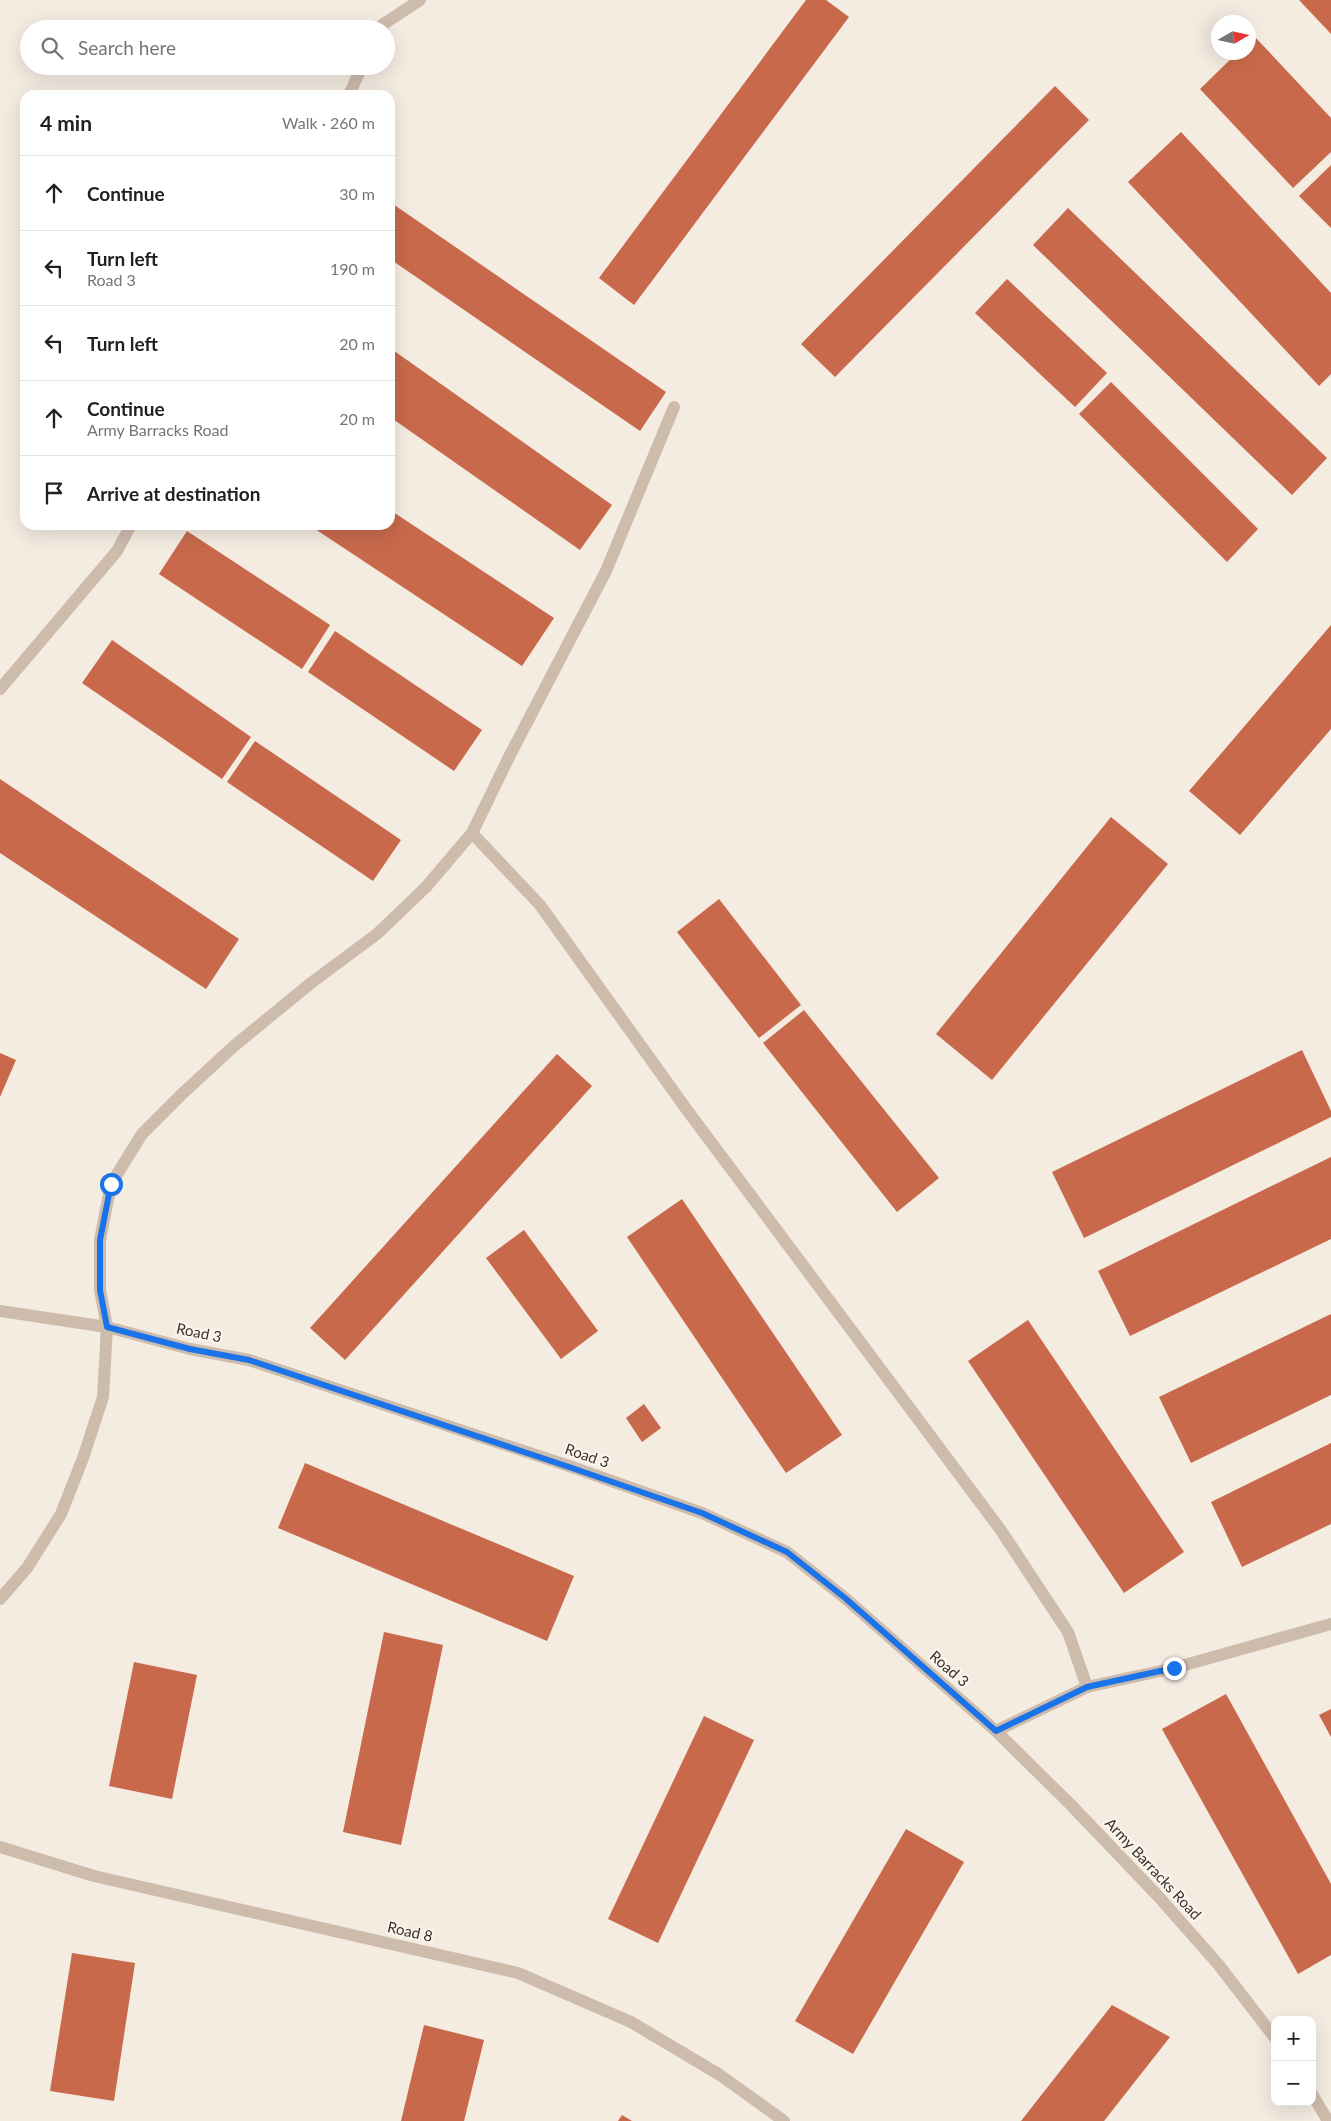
<!DOCTYPE html>
<html lang="en">
<head>
<meta charset="utf-8">
<style>
  :root { --surface:#fff; --page:#f2f2f2; --text:#202124; --muted:#757577; --line:#e0e0e0 }
  body { margin:0; font-family:Lato,sans-serif; background:var(--page); color:var(--text) }
  .controls { position:absolute; right:15px; bottom:15px; display:grid; overflow:hidden; border-radius:10px; box-shadow:0 5px 20px #0002 }
  .controls button { width:45px; height:45px; display:grid; place-items:center; padding:0; border:0; border-bottom:1px solid var(--line); background:var(--surface); color:var(--text); font:25px sans-serif }
  .compass { position:absolute; left:1211px; top:15px; width:45px; height:45px; border-radius:50%; background:var(--surface); box-shadow:0 5px 20px #0002; rotate:81deg }
  .stop { position:absolute; width:15px; height:15px; margin:-11px; border:4px solid #1a73e8; border-radius:50%; background:#fff }
  .stop.end { background:#1a73e8; border-color:#fff; box-shadow:0 1px 5px #0008 }
  .list { margin:0; padding:0; list-style:none }
  h2 { display:flex; justify-content:space-between; align-items:center; height:65px; margin:0; padding:0 20px; font-size:21px }
  h2 small { font-size:16px; font-weight:400; color:var(--muted) }
  .list li { display:grid; grid-template-columns:32px 1fr auto; gap:15px; align-items:center; box-sizing:border-box; height:75px; padding:0 20px; border-top:1px solid var(--line) }
  .list b { display:block; font-size:19px; white-space:nowrap }
  .list p { margin:0; font-size:16px; white-space:nowrap; color:var(--muted) }
  .list em { font-size:16px; font-style:normal; color:var(--muted) }
  .icon { flex:none; width:28px; height:28px; fill:none; stroke:currentColor; stroke-width:2; stroke-linecap:round; stroke-linejoin:round }
  .map { position:relative; flex:none; width:1331px; height:2121px; overflow:hidden }
  .search { position:absolute; background:var(--surface); box-shadow:0 5px 20px #0002; left:20px; top:20px; width:375px; height:55px; display:flex; align-items:center; gap:12px; box-sizing:border-box; padding:0 18px; border-radius:28px; color:var(--muted); font-size:19px }
  .panel { position:absolute; background:var(--surface); box-shadow:0 5px 20px #0002; left:20px; top:90px; width:375px; height:440px; border-radius:15px }
  .map>svg:first-child { display:block }
  .building { fill:#c8694b }
  .lines { fill:none; stroke-linecap:round; stroke-linejoin:round }
  .street { stroke:#cdbbac; stroke-width:12 }
  .route { stroke:#1a73e8; stroke-width:6 }
  .labels { text-anchor:middle; stroke-width:4.5; stroke-linejoin:round; paint-order:stroke }
  .street-label { font-size:15px; fill:#3b302b; stroke:#fbf5ee }
</style>
</head>
<body>
<div class="map">
<svg width="1331" height="2121" viewBox="0 0 1331 2121">
  <rect width="100%" height="100%" fill="#f4ebe1"/>
  <g class="building">
    <polygon points="806,0 826,0 849,17 634,305 599,278"/>
    <polygon points="1299,0 1331,0 1331,34"/>
    <polygon points="1255,37 1331,118 1331,152 1293,188 1200,89 1238,52 1248,52 1248,43"/>
    <polygon points="1055,86 1089,120 835,377 801,344"/>
    <polygon points="1181,132 1331,293 1331,374 1319,386 1128,182"/>
    <polygon points="1331,165 1331,228 1299,196"/>
    <polygon points="390,202 666,392 640,431 390,259"/>
    <polygon points="1068,208 1327,458 1292,495 1033,245"/>
    <polygon points="1007,279 1107,373 1075,407 975,313"/>
    <polygon points="390,348 612,505 580,550 390,417"/>
    <polygon points="1111,382 1258,529 1227,562 1079,414"/>
    <polygon points="390,510 554,618 522,666 309,525 390,525"/>
    <polygon points="187,531 330,625 302,669 159,574"/>
    <polygon points="1331,625 1331,729 1240,835 1189,791"/>
    <polygon points="335,631 482,730 454,771 308,672"/>
    <polygon points="112,640 251,737 222,779 82,683"/>
    <polygon points="255,741 401,840 373,881 227,782"/>
    <polygon points="0,779 239,939 206,989 0,853"/>
    <polygon points="1111,817 1168,864 992,1080 936,1034"/>
    <polygon points="719,899 801,1005 759,1038 677,932"/>
    <polygon points="804,1010 939,1178 897,1212 763,1043"/>
    <polygon points="1302,1050 1331,1111 1331,1117 1084,1238 1052,1172"/>
    <polygon points="0,1053 16,1060 0,1097"/>
    <polygon points="557,1054 592,1086 345,1360 310,1328"/>
    <polygon points="1331,1157 1331,1239 1130,1336 1098,1271"/>
    <polygon points="682,1199 842,1435 786,1473 627,1237"/>
    <polygon points="524,1230 598,1331 561,1359 486,1258"/>
    <polygon points="1331,1314 1331,1395 1191,1463 1159,1397"/>
    <polygon points="1028,1320 1184,1552 1124,1593 968,1361"/>
    <polygon points="644,1404 661,1428 642,1442 626,1418"/>
    <polygon points="1331,1443 1331,1524 1242,1567 1211,1502"/>
    <polygon points="305,1463 574,1576 547,1641 278,1528"/>
    <polygon points="384,1632 443,1645 401,1845 343,1832"/>
    <polygon points="134,1662 197,1675 172,1799 109,1786"/>
    <polygon points="1226,1694 1331,1884 1331,1955 1298,1974 1162,1729"/>
    <polygon points="1331,1709 1331,1737 1319,1715"/>
    <polygon points="704,1716 754,1740 658,1943 608,1919"/>
    <polygon points="906,1829 964,1862 853,2054 795,2021"/>
    <polygon points="72,1953 135,1963 114,2101 50,2091"/>
    <polygon points="1112,2005 1170,2037 1104,2121 1021,2121"/>
    <polygon points="424,2025 484,2040 464,2121 401,2121"/>
    <polygon points="622,2115 632,2121 618,2121"/>
  </g>
  <g class="lines">
    <g class="street">
      <polyline points="380,29 382,25 420,0"/>
      <polyline points="349,95 362,66"/>
      <polyline points="0,689 117,551 131,525"/>
      <polyline points="472,833 540,905 687,1110 1000,1529 1068,1632 1087,1687"/>
      <polyline points="0,1311 107,1327 190,1349 249,1360 572,1467 702,1513 787,1552 845,1598 996,1731 1070,1804 1158,1896 1218,1964 1275,2038"/>
      <polyline points="0,1599 27,1568 61,1514 83,1458 103,1397 107,1327 100,1290 100,1240 111,1184 142,1134 182,1094 234,1046 311,983 377,934 426,887 472,833 509,757 606,571 674,407"/>
      <polyline points="996,1731 1087,1687 1174,1668 1331,1624"/>
      <polyline points="0,1847 94,1876 518,1973 631,2022 720,2075 784,2121"/>
      <polyline points="1312,2094 1328,2121"/>
    </g>
  </g>
  <g class="lines">
    <polyline class="route" points="111,1184 100,1240 100,1290 107,1327 190,1349 249,1360 572,1468 702,1513 787,1552 845,1598 996,1731 1087,1687 1174,1668"/>
  </g>
  <g class="labels">
    <g class="street-label">
      <text transform="translate(199 1333) rotate(12)" y="5">Road 3</text>
      <text transform="translate(587 1456) rotate(19)" y="5">Road 3</text>
      <text transform="translate(949 1669) rotate(41)" y="5">Road 3</text>
      <text transform="translate(1153 1869) rotate(47)" y="5">Army Barracks Road</text>
      <text transform="translate(410 1932) rotate(13)" y="5">Road 8</text>
    </g>
  </g>
</svg>
<div class="controls">
<button>+</button>
<button>−</button>
</div>
<svg class="compass" viewBox="-18 -18 36 36"><path d="M0-13l5 13h-10z" fill="#e53935"/><path d="M0 13l5-13h-10z" fill="#757577"/></svg>
<div class="stop" style="left:111px;top:1184px"></div>
<div class="stop end" style="left:1174px;top:1668px"></div>
<div class="search"><svg class="icon" aria-label="search" viewBox="0 0 24 24"><circle cx="10" cy="10" r="6"/><path d="M15 15l6 6"/></svg>Search here</div>
<section class="panel">
<h2>4 min<small>Walk · 260 m</small></h2>
<ul class="list">
<li><svg class="icon" aria-label="ahead" viewBox="0 0 24 24"><path d="M12 20V5M6 11l6-6 6 6"/></svg><div><b>Continue</b></div><em>30 m</em></li>
<li><svg class="icon" aria-label="left" viewBox="0 0 24 24"><path d="M17 20v-9H6M10 6l-5 5 5 5"/></svg><div><b>Turn left</b><p>Road 3</p></div><em>190 m</em></li>
<li><svg class="icon" aria-label="left" viewBox="0 0 24 24"><path d="M17 20v-9H6M10 6l-5 5 5 5"/></svg><div><b>Turn left</b></div><em>20 m</em></li>
<li><svg class="icon" aria-label="ahead" viewBox="0 0 24 24"><path d="M12 20V5M6 11l6-6 6 6"/></svg><div><b>Continue</b><p>Army Barracks Road</p></div><em>20 m</em></li>
<li><svg class="icon" aria-label="arrive" viewBox="0 0 24 24"><path d="M6 21V4h12l-3 4 3 4H6"/></svg><div><b>Arrive at destination</b></div></li>
</ul>
</section>
</div>
</body>
</html>
